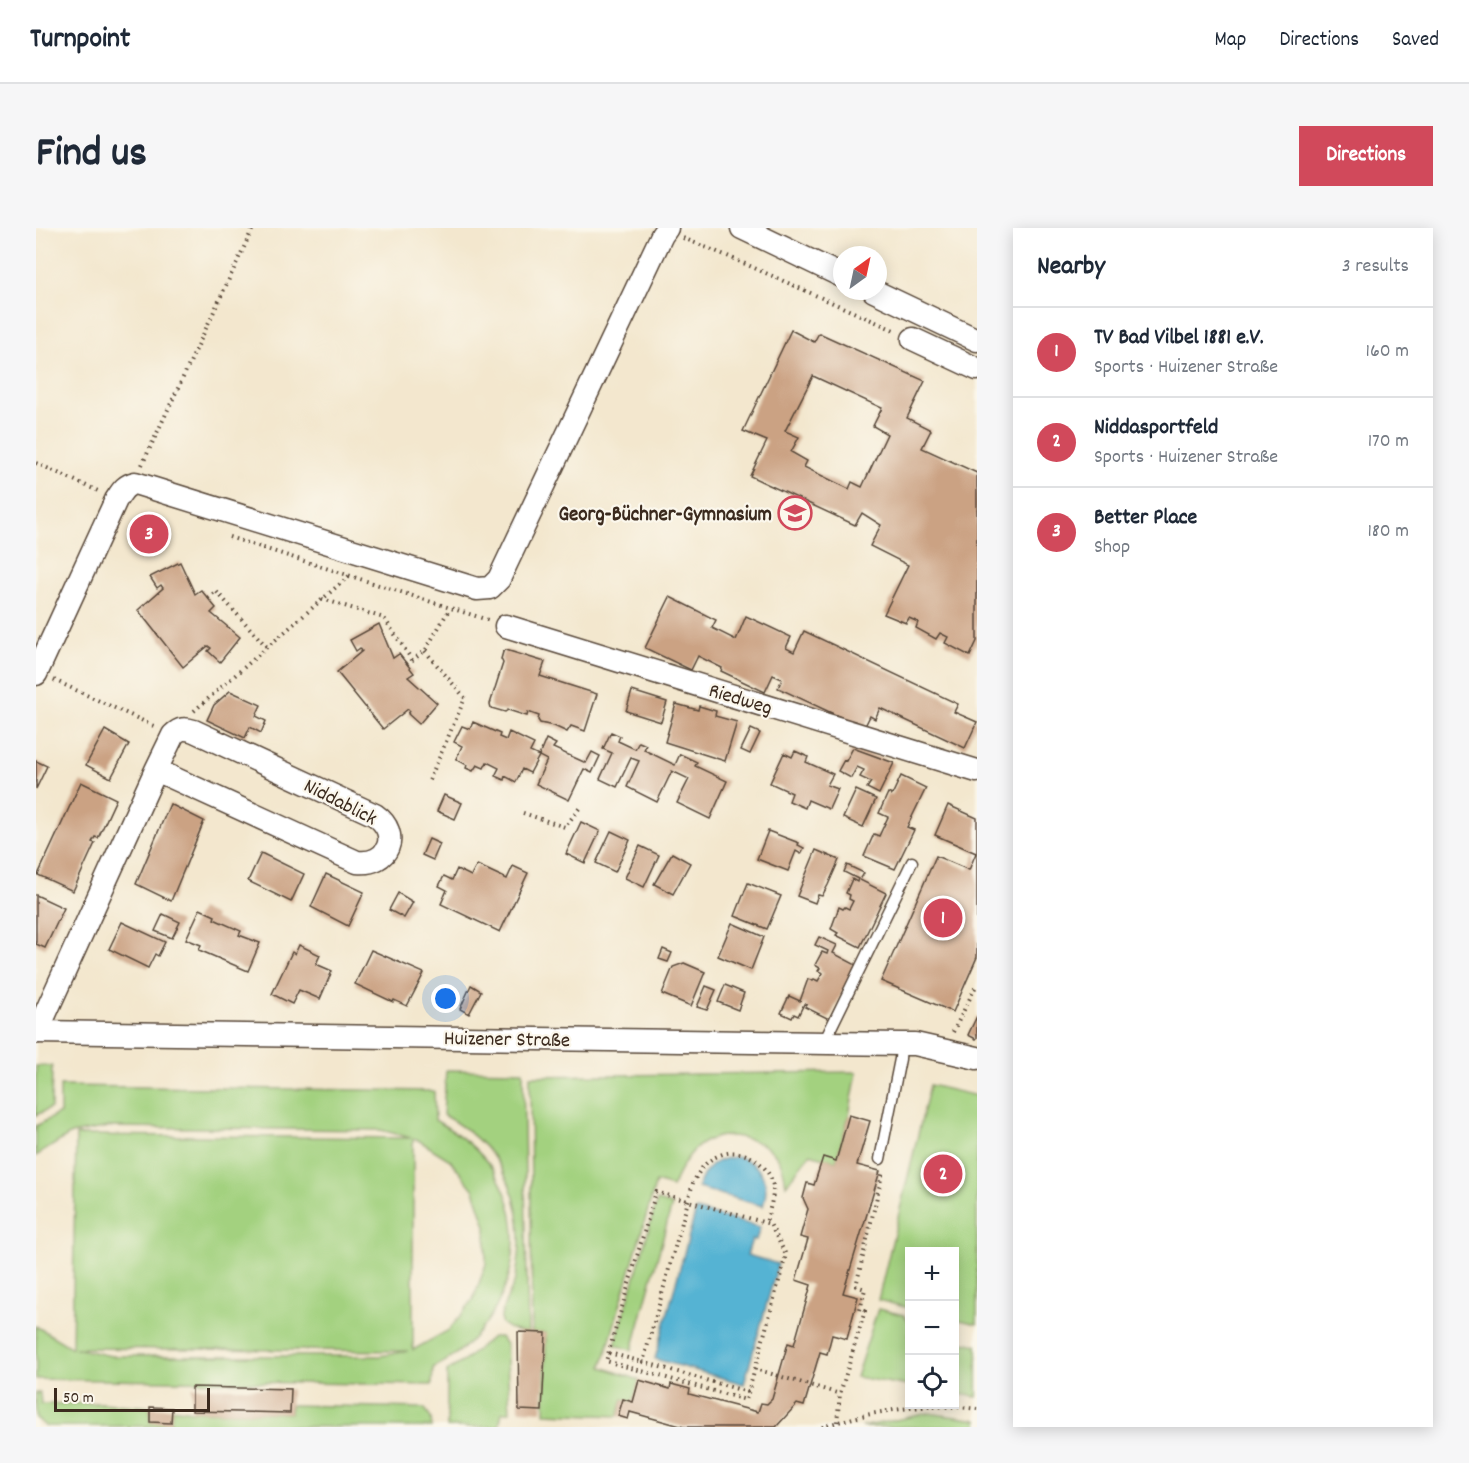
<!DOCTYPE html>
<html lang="en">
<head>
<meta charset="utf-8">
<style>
  :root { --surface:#fff; --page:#f6f6f7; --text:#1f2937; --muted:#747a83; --line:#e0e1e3; --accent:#d1495b }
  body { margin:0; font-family:Dekko,sans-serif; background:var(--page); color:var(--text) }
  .controls { position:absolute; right:18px; bottom:18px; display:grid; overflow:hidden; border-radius:0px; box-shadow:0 3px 15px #0003 }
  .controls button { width:54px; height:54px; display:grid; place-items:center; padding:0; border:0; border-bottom:2px solid var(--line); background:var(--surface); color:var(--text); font:30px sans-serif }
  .compass { position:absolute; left:797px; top:18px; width:54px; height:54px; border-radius:50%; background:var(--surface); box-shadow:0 3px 15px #0003; rotate:33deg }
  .scale { position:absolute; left:18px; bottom:15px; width:156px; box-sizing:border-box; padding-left:6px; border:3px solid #3b2a1e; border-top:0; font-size:16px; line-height:21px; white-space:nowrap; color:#3b2a1e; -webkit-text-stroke:4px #fbf7ec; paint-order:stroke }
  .you { position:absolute; left:410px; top:771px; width:21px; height:21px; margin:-15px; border:4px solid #fff; border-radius:50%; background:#1a73e8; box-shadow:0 0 0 9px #1a73e833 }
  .badge { display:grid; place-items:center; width:39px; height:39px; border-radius:50%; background:var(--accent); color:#fff; font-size:20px; font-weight:700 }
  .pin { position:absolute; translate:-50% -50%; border:3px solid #fff; box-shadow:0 2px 6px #0006 }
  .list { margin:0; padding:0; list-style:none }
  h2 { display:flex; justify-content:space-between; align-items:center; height:78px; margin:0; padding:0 24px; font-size:26px }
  h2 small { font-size:20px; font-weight:400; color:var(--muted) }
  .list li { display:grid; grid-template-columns:39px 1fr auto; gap:18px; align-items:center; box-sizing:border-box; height:90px; padding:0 24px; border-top:2px solid var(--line) }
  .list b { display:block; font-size:22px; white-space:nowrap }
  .list p { margin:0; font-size:20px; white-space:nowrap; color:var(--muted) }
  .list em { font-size:20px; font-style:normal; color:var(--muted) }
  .icon { flex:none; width:33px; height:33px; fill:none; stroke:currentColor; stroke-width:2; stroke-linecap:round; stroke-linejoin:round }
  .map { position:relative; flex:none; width:941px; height:1199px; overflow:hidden; border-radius:0px }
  header { display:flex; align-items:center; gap:36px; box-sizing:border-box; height:84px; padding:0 30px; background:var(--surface); border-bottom:2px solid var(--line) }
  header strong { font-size:28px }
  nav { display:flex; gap:33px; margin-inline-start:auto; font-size:21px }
  .intro { display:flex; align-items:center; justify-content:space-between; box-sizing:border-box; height:144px; padding:0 36px }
  h1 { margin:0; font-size:42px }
  .button { padding:15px 27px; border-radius:0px; background:var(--accent); color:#fff; font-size:21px; font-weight:700 }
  main { display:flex; gap:36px; padding:0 36px }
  aside { flex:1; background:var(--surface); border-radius:0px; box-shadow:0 3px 15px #0003 }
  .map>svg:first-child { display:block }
  .green { fill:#a3d17f; stroke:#6f7e4e; stroke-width:1.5; fill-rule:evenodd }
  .water { fill:#55b3d3; stroke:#486e78; stroke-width:1.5 }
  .building { fill:#cba283; fill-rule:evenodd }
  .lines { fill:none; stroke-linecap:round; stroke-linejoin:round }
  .lane-casing { stroke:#574638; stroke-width:13 }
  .street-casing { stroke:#574638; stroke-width:25 }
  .path { stroke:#574638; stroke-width:4; stroke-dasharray:1.5 4.5; stroke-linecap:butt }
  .lane { stroke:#fff; stroke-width:10 }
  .street { stroke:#fff; stroke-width:22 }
  .labels { text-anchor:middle; stroke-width:4.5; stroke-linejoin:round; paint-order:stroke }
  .poi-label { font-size:21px; font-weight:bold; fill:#3b2a1e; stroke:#fbf7ec; text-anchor:end }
  .street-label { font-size:21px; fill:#3b2a1e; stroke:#fbf7ec }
</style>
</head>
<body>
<header>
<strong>Turnpoint</strong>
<nav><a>Map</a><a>Directions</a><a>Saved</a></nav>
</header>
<div class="intro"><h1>Find us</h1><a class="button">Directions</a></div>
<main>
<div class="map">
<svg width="941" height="1199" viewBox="0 0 941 1199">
  <rect width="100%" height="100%" fill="#fbf7ec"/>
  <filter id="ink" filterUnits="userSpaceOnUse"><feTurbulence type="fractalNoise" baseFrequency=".0167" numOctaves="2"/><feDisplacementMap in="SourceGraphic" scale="12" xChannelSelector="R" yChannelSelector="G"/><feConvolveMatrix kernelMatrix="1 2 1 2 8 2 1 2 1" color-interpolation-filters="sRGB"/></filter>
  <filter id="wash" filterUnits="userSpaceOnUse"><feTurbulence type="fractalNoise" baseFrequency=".008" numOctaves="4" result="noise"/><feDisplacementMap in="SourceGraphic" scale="24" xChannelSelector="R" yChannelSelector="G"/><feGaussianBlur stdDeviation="1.35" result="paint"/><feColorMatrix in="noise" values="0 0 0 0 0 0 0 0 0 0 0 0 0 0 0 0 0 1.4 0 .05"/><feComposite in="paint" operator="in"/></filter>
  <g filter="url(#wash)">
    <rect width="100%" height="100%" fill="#f3e7ce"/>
    <g class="green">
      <polygon points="0,838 16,838 15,880 0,887"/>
      <path d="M410,842l77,1 5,262c-11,-1 -18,-3 -27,-10 -2,-13 10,-30 14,-43 16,-70 -7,-130 -72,-165z"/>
      <path d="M821,844l-8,43 -13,46 -26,-7 -24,31c-2,-11 -3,-22 -11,-31 -16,-16 -50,-24 -70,-12 -17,9 -25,28 -33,45l-16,-5 -54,185 37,13 -6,22 -10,-3 -5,17 -73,-3 1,-80h-14l-2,-257z"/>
      <polygon points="894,857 941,868 941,1096 919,1091 918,1024 874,1024 873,1080 842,1072"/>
      <path d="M24,858l374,5 1,29c23,13 43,28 58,50 47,69 10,164 -60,198l-1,17 -396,-6v-53l36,22 4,-213 335,3 -30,-8 -272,-3 -38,7 -35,22v-30l24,-13zM377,911l5,1 32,20 24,30 12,36v38l-13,36 -24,30 -36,20zM39,1120l333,3 -28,5h-269z"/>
      <polygon points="621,973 636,977 596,1122 579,1117"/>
      <polygon points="842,1081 868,1087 873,1094 873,1158 820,1149"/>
      <polygon points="456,1109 464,1109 470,1116 474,1184 466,1184 463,1199 411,1199 411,1143 428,1133"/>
      <polygon points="918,1112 941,1117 941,1169 919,1165"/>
      <path d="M0,1165h4l1,11 60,-1 49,4v15l21,1 1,-15 20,3 98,2 1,-8 133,3c5,5 9,12 7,19l-386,-1 -9,-8z"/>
      <polygon points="893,1185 941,1192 941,1199 826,1199"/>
    </g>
    <g class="water">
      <path d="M700,929c25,5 35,26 27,49l-65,-18c6,-20 17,-30 38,-31z"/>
      <polygon points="660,982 724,999 720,1012 716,1011 711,1027 742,1036 708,1156 619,1131"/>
    </g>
    <g id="blocks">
      <g class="building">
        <path d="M755,102l23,12 5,-9 106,48 -18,37 24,12 -9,18 55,25v168l-7,15 -25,-13 3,-6 -8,-4 -4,6 -20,-11 2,-6 -9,-4 -3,5 -22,-9 24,-49 -38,-19 11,-21 -19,-12 -7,12 -105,-49 17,-35 -24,-10zM777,148l69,32 -9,18 14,8 -25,53 -10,-5 -3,7 -45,-22 3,-6 -16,-9 8,-15 -14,-6z"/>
        <polygon points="103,290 133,304 124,322 94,308"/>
        <polygon points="144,334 159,366 165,362 180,380 175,385 204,409 184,434 172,423 175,420 172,418 147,439 102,382 127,360 125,357 121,360 114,349"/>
        <polygon points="634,369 680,392 676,400 700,412 710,388 755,409 750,420 758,424 768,403 922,476 918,484 941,494 929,520 844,480 839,491 834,488 828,500 742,460 746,451 737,447 729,464 685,443 686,440 662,428 655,442 609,420"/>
        <polygon points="343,396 357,430 363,426 378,445 372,449 401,475 383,496 372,486 374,483 372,481 347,501 301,444 326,423 324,420 320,423 314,412"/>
        <polygon points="470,422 509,434 504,448 561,466 549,503 535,498 531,504 518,498 504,495 502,492 503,488 492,484 491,488 472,482 469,484 455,480 454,476 467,435 465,431 467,424"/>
        <polygon points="194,463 225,477 220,488 230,493 225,505 214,499 209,510 171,492 178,477"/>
        <polygon points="596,463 631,474 625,494 590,483"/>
        <polygon points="640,476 662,482 663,478 680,483 679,488 701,494 689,533 629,514"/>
        <polygon points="437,494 464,506 463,509 470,512 473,504 498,516 494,524 503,528 494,545 486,541 480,554 469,548 468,552 459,548 463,540 451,534 448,540 441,537 437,543 430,540 431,537 420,531 426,518 418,514 426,498 434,501"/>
        <polygon points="715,501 724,505 714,526 705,522"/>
        <polygon points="69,502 93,516 75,550 50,537"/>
        <polygon points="575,504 584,508 582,513 599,521 603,514 610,517 608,522 639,537 644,526 661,534 659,538 691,553 674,591 641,575 653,551 636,543 621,574 591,559 603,533 595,530 581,559 564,551 576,525 567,521"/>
        <polygon points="510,511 520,516 517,520 550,535 556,524 564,528 556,545 548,541 533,572 500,556 511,532 503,528"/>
        <polygon points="817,520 858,535 843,566 831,560 835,554 824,549 828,542 821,539 815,550 802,543 808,532 810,533"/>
        <polygon points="759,523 772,529 770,534 797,546 791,557 802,561 793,581 772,572 769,580 753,573 756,565 734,555 748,525 756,529"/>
        <polygon points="0,533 11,538 0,561"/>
        <polygon points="865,548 890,560 871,599 878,602 859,641 828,628 838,606 843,608 852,589 843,585 852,565 856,567"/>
        <polygon points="45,554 80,571 62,610 59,609 56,614 59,615 37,663 2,647"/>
        <polygon points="820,562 840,571 827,599 807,590"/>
        <polygon points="408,567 426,575 419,591 401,583"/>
        <polygon points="134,576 168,593 135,673 100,656"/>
        <polygon points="912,577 941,590 941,729 917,784 845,753 900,628 933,642 940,625 899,607"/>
        <polygon points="545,594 564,603 549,635 530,626"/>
        <polygon points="575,603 594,612 579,644 560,635"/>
        <polygon points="732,603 763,615 762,617 768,620 765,626 760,623 752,643 721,631"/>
        <polygon points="393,611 404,616 397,632 386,627"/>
        <polygon points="604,618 623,627 608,659 589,650"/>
        <polygon points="780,622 803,632 792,657 786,668 782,667 779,675 761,668"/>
        <polygon points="225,625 268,646 255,674 212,653"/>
        <polygon points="636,625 654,635 637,666 618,656"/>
        <polygon points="441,637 471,651 477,638 492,645 464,704 405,676 411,662 403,658 408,648 416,652 421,641 435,648"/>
        <polygon points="811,637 828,645 824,652 850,665 824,719 800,707 802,705 795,701 803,679 807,681 809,679 813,681 817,673 813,671 814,667 810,665 816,651 821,654 822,651 808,644"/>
        <polygon points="290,646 328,664 312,698 275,679"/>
        <polygon points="712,655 745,668 731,701 699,688"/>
        <polygon points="362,665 377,674 368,690 353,682"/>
        <polygon points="0,667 28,680 9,720 0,716"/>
        <polygon points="164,681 179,688 178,691 205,703 203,707 224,715 212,743 163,722 165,717 150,711"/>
        <polygon points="127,686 144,694 136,710 119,703"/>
        <polygon points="86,694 129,714 122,728 119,726 112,740 73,721"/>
        <polygon points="696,695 728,709 715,742 682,728"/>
        <polygon points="783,709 801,717 797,725 820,737 793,791 769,779 771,777 768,776 762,788 758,786 756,790 745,785 753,768 764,773 772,751 777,753 778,751 782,753 787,745 782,743 784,740 779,737 786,724 791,726 792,723 779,717"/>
        <polygon points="263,717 284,727 280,736 296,743 284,771 263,762 256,776 236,766 256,724 259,726"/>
        <polygon points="627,721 636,725 632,734 623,731"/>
        <polygon points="335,722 388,745 371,778 358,772 357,774 319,756"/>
        <polygon points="648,735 669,744 655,778 626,766 637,739"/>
        <polygon points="435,757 445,763 433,786 424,781"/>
        <polygon points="689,757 708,765 702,782 682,774"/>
        <polygon points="670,758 680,762 671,782 661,779"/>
        <polygon points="941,788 941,810 940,811 932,807"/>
        <polygon points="813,887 834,893 821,937 844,943 807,1065 822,1069 811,1111 796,1107 791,1126 784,1124 768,1178 761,1176 740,1199 648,1199 594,1184 592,1191 582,1188 587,1171 597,1174 603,1152 634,1161 635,1156 654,1161 653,1166 722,1184 725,1175 731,1176 736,1171 752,1115 758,1117 775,1057 760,1052 772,1011 764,1009 772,981 767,970 771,955 778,957 787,929 800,933"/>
        <polygon points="482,1104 510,1105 506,1183 483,1182"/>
        <polygon points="156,1159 255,1161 254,1185 156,1183"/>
        <polygon points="114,1179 136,1180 135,1195 114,1194"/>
      </g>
    </g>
  </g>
  <g filter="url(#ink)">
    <use href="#blocks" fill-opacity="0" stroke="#574638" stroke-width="1.5"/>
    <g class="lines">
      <defs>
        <g id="lane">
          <polyline points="788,814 876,634"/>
          <polyline points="844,931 864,831 865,816"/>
        </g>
        <g id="street">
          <polyline points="706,0 806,48"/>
          <polyline points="838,63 941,112"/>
          <polyline points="877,111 941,141"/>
          <polyline points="470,398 941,543"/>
          <path d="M0,446l80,-174c6,-9 9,-15 19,-17l342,106 13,-1 9,-9 163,-344 5,-7"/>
          <polyline points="0,804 865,816 879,816 941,830"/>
          <path d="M1,804l119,-262 17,-35c7,-7 12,-7 21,-4l181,84c27,19 13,51 -18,47l-201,-92"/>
        </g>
      </defs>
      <use href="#lane" class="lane-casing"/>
      <use href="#street" class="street-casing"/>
      <g class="path">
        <polyline points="647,10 689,27 860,103"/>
        <polyline points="0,235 62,263"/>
        <polyline points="106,237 217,0"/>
        <polyline points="193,309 452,392"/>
        <polyline points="172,370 180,363 231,419"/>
        <polyline points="286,371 348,390 376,432"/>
        <polyline points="389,423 429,470 393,553"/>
        <polyline points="371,436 389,423 414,380"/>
        <polyline points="18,452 120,499"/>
        <polyline points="158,483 313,348"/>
        <polyline points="487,585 529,599 545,578"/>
        <polyline points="917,804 941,756"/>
        <polyline points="573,1125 607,1134"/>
        <polyline points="719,1141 750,1027 734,996 620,964 570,1133 710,1172 719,1141 804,1166"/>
        <path d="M712,1164l-105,-30 50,-179c6,-12 12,-22 25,-27 22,-11 51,6 55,30 1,12 -4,25 -7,37"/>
        <polyline points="801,1194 804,1166 829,1083 824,1082 829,1061 820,1058 847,943"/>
        <path d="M786,1199c49,-16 104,-25 155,-18"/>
      </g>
      <use href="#lane" class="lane"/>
      <use href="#street" class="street"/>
    </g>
  </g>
  <defs>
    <symbol id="school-ring" viewBox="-11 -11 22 22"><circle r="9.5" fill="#fbf7ec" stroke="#d1495b" stroke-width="1.5"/><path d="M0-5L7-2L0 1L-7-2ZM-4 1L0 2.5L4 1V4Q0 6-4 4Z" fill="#d1495b"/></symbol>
  </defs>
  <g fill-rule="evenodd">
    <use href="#school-ring" x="740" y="266" width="38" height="38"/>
  </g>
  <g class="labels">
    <g class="poi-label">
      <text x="736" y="292">Georg-Büchner-Gymnasium</text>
    </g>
    <g class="street-label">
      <text transform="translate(705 470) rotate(17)" y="7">Riedweg</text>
      <text transform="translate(305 573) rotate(27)" y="7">Niddablick</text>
      <text transform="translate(471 810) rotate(1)" y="7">Huizener Straße</text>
    </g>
  </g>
</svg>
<div class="controls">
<button>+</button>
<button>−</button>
<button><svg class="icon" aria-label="locate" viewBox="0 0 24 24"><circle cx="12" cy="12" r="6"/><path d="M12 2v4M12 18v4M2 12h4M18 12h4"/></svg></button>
</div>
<svg class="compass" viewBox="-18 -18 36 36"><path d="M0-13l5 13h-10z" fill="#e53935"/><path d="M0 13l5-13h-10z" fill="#747a83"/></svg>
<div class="scale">50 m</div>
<div class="you"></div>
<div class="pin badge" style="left:907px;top:690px">1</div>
<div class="pin badge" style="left:907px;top:946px">2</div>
<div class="pin badge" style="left:113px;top:306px">3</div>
</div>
<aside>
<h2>Nearby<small>3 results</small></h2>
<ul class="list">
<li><span class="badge">1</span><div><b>TV Bad Vilbel 1881 e.V.</b><p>Sports · Huizener Straße</p></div><em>160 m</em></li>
<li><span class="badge">2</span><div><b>Niddasportfeld</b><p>Sports · Huizener Straße</p></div><em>170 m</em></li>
<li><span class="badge">3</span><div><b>Better Place</b><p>Shop</p></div><em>180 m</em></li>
</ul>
</aside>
</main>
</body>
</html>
